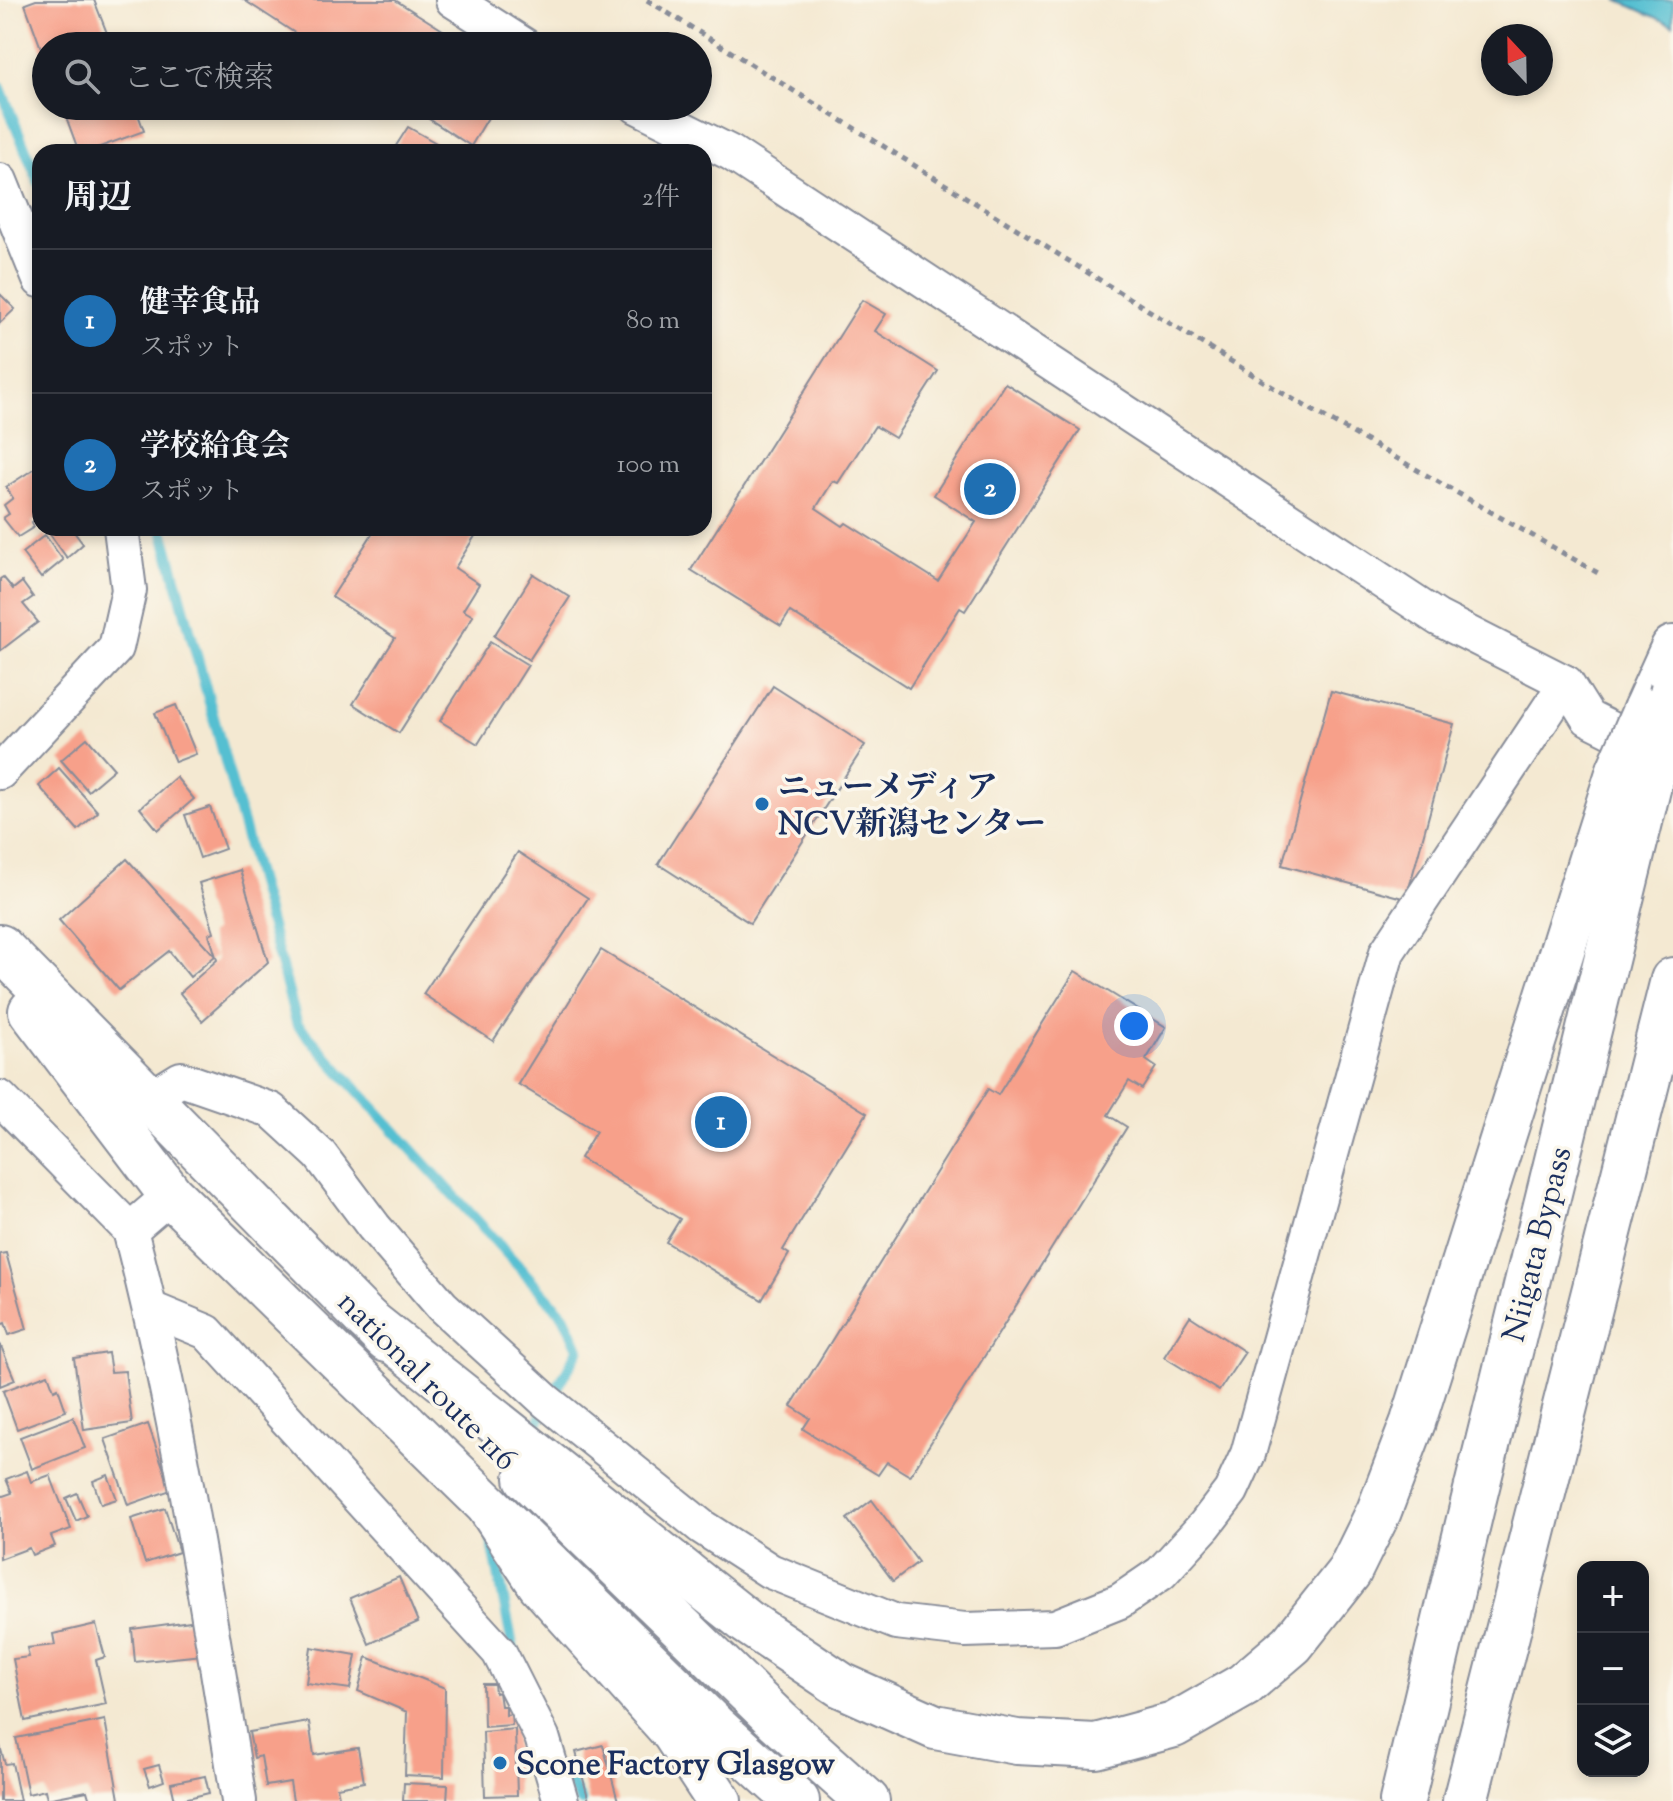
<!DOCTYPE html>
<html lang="ja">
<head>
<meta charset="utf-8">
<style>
  :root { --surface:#171b24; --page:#20242c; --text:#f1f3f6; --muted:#9ea1a6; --line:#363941; --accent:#1f6fb2 }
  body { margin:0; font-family:"Sorts Mill Goudy","Noto Serif JP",serif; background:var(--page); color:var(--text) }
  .controls { position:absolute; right:24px; bottom:24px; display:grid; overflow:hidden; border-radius:16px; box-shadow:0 4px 12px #0003 }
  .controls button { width:72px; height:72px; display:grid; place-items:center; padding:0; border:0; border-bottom:2px solid var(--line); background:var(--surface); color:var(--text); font:40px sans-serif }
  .compass { position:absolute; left:1481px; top:24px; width:72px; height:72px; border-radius:50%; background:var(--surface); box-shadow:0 4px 12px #0003; rotate:338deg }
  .you { position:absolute; left:1134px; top:1026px; width:28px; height:28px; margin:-20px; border:6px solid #fff; border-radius:50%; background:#1a73e8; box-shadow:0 0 0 12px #1a73e833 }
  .badge { display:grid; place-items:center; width:52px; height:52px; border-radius:50%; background:var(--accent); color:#fff; font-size:26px; font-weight:700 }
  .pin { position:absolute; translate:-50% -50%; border:4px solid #fff; box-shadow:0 2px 8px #0006 }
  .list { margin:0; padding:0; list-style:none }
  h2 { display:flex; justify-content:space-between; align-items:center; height:104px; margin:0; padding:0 32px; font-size:34px }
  h2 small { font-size:26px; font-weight:400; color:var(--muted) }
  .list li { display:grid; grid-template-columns:52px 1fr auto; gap:24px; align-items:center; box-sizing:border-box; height:144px; padding:0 32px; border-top:2px solid var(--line) }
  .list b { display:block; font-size:30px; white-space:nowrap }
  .list p { margin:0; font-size:26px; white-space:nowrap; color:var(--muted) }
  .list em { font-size:26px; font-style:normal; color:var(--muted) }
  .icon { flex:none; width:44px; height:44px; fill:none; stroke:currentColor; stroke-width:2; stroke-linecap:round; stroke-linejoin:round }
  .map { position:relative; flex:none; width:1673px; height:1801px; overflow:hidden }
  .search { position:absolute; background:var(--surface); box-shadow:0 4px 12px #0003; left:32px; top:32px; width:680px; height:88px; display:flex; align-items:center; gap:20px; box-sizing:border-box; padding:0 28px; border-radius:44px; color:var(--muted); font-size:30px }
  .panel { position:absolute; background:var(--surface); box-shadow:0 4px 12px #0003; left:32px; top:144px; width:680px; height:392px; border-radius:24px }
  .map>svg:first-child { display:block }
  .water { fill:#55bfd1; stroke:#387798; stroke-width:2 }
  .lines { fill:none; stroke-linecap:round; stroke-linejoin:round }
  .stream { stroke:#55bfd1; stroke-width:11 }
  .building { fill:#f7a08a }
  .minor-casing { stroke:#888c98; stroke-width:38 }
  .trunk-casing { stroke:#888c98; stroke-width:48 }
  .motorway-casing { stroke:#888c98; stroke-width:48 }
  .path { stroke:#888c98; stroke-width:5; stroke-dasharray:6 6; stroke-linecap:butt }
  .minor { stroke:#fff; stroke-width:34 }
  .trunk { stroke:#fff; stroke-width:44 }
  .motorway { stroke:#fff; stroke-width:44 }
  .trunk-bridge-casing { stroke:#888c98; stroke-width:48; stroke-linecap:butt }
  .trunk-bridge { stroke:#fff; stroke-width:44 }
  .poi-dot { fill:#1f6fb2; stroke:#fbf7ec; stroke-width:3 }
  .labels { text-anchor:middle; stroke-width:7; stroke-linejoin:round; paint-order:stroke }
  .poi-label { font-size:32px; font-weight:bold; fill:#1b2f5e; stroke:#fbf7ec; text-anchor:start }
  .street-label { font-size:32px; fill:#1b2f5e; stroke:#fbf7ec }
</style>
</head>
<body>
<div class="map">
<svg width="1673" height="1801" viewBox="0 0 1673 1801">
  <rect width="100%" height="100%" fill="#fbf7ec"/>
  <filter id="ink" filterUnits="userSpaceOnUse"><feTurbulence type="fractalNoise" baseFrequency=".0125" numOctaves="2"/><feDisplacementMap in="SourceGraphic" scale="16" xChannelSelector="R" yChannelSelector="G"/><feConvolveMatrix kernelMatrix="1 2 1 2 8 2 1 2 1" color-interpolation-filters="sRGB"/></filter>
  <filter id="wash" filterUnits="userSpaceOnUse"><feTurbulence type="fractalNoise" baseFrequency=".006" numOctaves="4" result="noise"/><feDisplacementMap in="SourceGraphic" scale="32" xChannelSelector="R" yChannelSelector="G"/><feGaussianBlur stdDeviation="1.8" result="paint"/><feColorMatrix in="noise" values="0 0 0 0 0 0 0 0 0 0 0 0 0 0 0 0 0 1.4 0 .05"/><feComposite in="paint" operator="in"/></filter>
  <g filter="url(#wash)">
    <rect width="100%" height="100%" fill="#f4e9d2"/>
    <polygon class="water" points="1617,0 1673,0 1673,25"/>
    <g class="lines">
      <g class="stream">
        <polyline points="0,87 40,185"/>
        <polyline points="162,528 297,1024 564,1316 579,1349 529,1439"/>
        <polyline points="492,1540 514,1653"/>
        <polyline points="569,1781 581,1801"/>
      </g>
    </g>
    <g id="blocks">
      <g class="building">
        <polygon points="36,0 94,0 112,46 46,46 46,62 25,4"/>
        <polygon points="244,0 395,0 468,46 315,46"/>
        <polygon points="62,106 135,106 144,131 86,152 79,152"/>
        <polygon points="409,106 495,106 471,146"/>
        <polygon points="408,127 452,152 392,152"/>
        <polygon points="0,294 15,309 0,323"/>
        <polygon points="862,300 886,314 875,331 938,371 895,438 875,426 838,483 833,481 816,508 843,526 846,523 938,581 976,522 934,495 1005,383 1080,430 965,611 960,608 909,688 790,612 781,626 691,570"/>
        <polygon points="40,465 40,516 32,522 34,527 18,537 3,518 9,514 4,505 13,498 6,487"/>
        <polygon points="50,528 71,528 83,544 67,558 47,530"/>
        <polygon points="376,528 407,528 416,534 420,528 480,528 455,568 479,584 463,610 473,616 399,733 353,704 395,638 332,597"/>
        <polygon points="45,535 63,560 41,578 22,553"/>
        <polygon points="533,574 570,597 529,660 494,636"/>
        <polygon points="3,577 13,589 22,582 33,597 23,604 38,622 0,651 0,579"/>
        <polygon points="490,642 528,665 478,744 440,721"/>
        <polygon points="773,686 865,745 750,923 658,864"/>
        <polygon points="1331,691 1454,724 1406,899 1282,865"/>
        <polygon points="176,705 196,754 175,762 155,713"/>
        <polygon points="87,738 114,769 88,791 61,760"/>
        <polygon points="59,768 98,812 78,830 39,786"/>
        <polygon points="176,777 194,799 158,830 140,808"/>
        <polygon points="210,807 225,849 200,858 185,815"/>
        <polygon points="518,852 588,898 493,1041 423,994"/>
        <polygon points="127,859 215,956 190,977 169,951 119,990 59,920"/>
        <polygon points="240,870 268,962 202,1021 180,993 217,960 209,934 214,932 199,883"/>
        <polygon points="601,950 867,1113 783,1250 789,1254 762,1300 666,1242 680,1219 580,1158 596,1131 518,1084"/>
        <polygon points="1075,971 1166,1027 1146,1060 1156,1067 1142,1089 1129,1081 1108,1115 1127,1127 910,1476 887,1462 878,1475 803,1429 810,1418 791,1406 988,1089 998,1095"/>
        <polygon points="6,1253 27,1329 9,1335 5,1323 0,1325 0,1254"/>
        <polygon points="1190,1316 1245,1352 1219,1391 1164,1357"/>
        <polygon points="0,1344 15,1380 0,1386"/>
        <polygon points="108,1353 111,1372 125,1371 132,1423 84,1430 74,1358"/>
        <polygon points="48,1374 54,1390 58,1388 66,1411 17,1429 3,1391"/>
        <polygon points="73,1417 85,1448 32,1469 20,1437"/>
        <polygon points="148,1424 171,1490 128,1505 105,1439"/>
        <polygon points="27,1471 31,1482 50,1475 71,1529 51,1536 55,1546 32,1555 29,1548 0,1559 0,1497 12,1493 6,1479"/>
        <polygon points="108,1475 117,1499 101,1504 93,1481"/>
        <polygon points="77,1493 87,1516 76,1521 66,1498"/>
        <polygon points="872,1500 918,1562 893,1581 847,1519"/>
        <polygon points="165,1508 179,1552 145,1563 131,1519"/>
        <polygon points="399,1577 418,1622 369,1644 350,1598"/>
        <polygon points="198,1620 202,1655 135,1662 132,1629"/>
        <polygon points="96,1624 105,1657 96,1660 106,1704 25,1721 13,1659 29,1657 27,1648 55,1645 53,1634"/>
        <polygon points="311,1647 356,1655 350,1689 306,1683"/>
        <polygon points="367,1657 445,1688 444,1777 405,1775 407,1712 358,1691"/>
        <polygon points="483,1684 494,1684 495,1693 499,1692 501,1706 506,1706 506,1715 511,1714 512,1725 484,1727"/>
        <polygon points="105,1720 119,1799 90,1801 87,1791 47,1799 45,1790 28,1794 16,1738"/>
        <polygon points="309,1722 314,1755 358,1748 364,1782 337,1787 340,1801 293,1801 290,1782 266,1786 261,1756 254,1758 249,1732"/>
        <polygon points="515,1729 517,1795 485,1796 483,1732"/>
        <polygon points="603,1745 618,1801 589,1801 576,1752"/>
        <polygon points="0,1746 5,1764 12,1763 20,1801 0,1801"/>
        <polygon points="159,1765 164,1781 150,1786 144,1769"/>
        <polygon points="205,1776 209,1793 175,1801 171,1783"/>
        <polygon points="404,1783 448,1785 447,1801 403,1801"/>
      </g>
    </g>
  </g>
  <g filter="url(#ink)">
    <use href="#blocks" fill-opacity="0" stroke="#888c98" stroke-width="2"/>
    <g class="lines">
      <defs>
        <g id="minor">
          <polyline points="453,0 525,46"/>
          <polyline points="637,106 731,153 1438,618 1566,683 1588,718 1652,750"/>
          <polyline points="0,181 40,280"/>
          <polyline points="0,772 116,648 129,590 121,528"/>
          <polyline points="0,1098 130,1230"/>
          <polyline points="150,1098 181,1079 271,1110 320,1155 374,1227 442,1306 546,1401 702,1527 770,1571 896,1622 965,1630 1055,1627 1120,1601 1161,1573 1205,1525 1231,1491 1248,1454 1387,952 1566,683"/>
          <path d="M171,1195l-41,35c49,187 78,380 109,571"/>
          <polyline points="151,1309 207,1332 499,1652 542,1737 561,1801"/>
        </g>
        <g id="trunk">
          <polyline points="1645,710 1673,648"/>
          <polyline points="0,947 387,1340"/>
          <polyline points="31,1011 171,1195 714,1726 797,1801"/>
          <polyline points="366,1319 747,1622 841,1685 935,1727 1017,1742 1096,1746 1174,1725 1244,1685 1292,1644 1349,1572 1379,1511 1413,1422 1619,770"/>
          <polyline points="527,1478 778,1721 867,1801"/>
          <polyline points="1402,1801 1471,1511 1649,785"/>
        </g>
        <g id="motorway">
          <polyline points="490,1508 540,1584 674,1733 719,1801"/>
          <polyline points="1465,1801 1673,980"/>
        </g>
      </defs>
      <use href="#minor" class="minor-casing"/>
      <use href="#trunk" class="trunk-casing"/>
      <use href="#motorway" class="motorway-casing"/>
      <polyline class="path" points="647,0 1284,394 1598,573"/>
      <use href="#minor" class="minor"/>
      <use href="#trunk" class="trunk"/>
      <use href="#motorway" class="motorway"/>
      <defs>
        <g id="trunk-bridge">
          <polyline points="1619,770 1645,710"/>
          <polyline points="1649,785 1673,689"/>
        </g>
      </defs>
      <use href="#trunk-bridge" class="trunk-bridge-casing"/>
      <use href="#trunk-bridge" class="trunk-bridge"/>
    </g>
  </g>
  <g class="poi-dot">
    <circle cx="762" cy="804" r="8"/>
    <circle cx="500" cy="1763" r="8"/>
  </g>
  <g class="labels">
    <g class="poi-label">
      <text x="778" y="797">ニューメディア<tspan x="778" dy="37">NCV新潟センター</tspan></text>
      <text x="516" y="1774">Scone Factory Glasgow</text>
    </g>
    <g class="street-label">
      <text transform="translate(1536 1244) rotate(-76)" y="11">Niigata Bypass</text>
      <text transform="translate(428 1380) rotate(45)" y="11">national route 116</text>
    </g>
  </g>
</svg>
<div class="controls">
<button>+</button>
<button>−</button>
<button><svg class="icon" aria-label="layers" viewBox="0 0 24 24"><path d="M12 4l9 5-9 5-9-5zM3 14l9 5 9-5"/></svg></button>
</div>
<svg class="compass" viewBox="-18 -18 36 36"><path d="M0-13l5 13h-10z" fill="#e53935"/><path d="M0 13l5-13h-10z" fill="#9ea1a6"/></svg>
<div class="you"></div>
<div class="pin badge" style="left:721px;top:1122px">1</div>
<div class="pin badge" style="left:990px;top:489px">2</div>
<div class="search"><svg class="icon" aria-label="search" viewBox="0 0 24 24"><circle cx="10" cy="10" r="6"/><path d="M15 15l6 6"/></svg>ここで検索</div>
<section class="panel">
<h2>周辺<small>2件</small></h2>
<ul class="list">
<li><span class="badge">1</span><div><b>健幸食品</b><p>スポット</p></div><em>80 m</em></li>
<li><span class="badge">2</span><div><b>学校給食会</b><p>スポット</p></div><em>100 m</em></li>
</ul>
</section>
</div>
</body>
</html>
